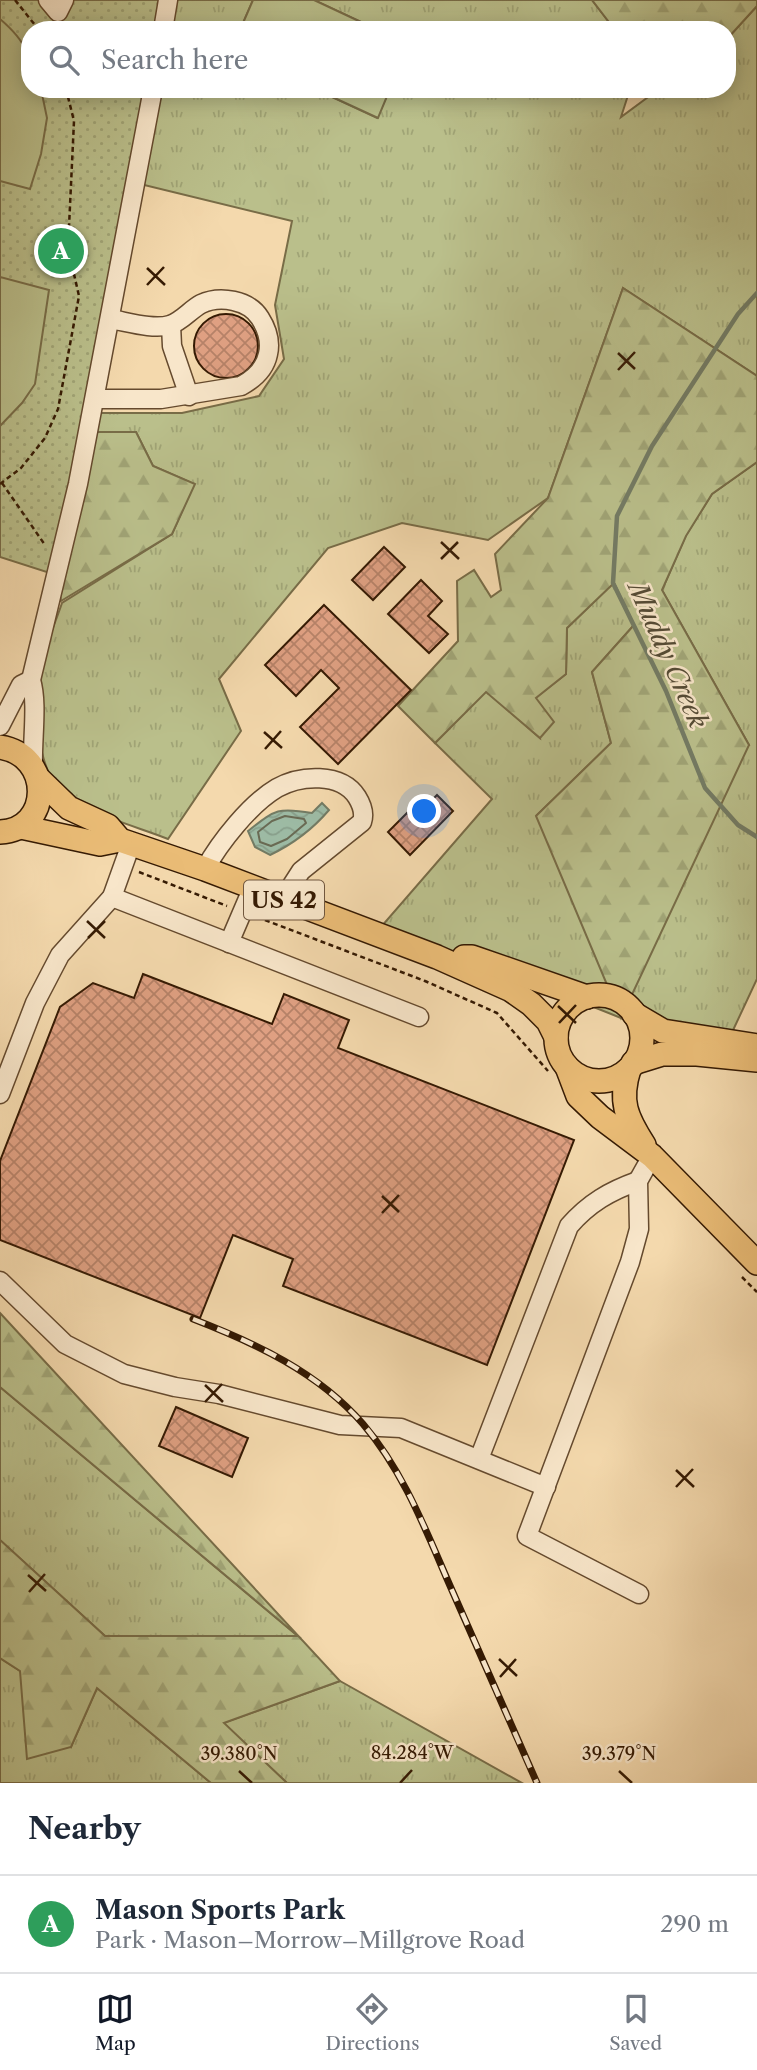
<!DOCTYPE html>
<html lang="en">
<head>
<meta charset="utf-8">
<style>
  :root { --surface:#fff; --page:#f2f2f3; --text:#1f2937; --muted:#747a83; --line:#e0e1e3; --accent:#111827 }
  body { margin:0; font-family:"Libre Caslon Text",serif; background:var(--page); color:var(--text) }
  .you { position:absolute; left:425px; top:812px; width:24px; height:24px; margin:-18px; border:5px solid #fff; border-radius:50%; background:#1a73e8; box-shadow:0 0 0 10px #1a73e833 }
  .badge { display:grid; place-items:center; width:46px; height:46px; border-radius:50%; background:var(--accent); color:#fff; font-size:23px; font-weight:700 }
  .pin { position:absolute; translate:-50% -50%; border:4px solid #fff; box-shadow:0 2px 7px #0006 }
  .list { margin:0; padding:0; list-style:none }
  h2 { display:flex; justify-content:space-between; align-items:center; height:91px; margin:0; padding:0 28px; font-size:30px }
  h2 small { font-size:23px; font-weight:400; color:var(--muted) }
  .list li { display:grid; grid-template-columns:46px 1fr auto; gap:21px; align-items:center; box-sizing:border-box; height:98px; padding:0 28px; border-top:2px solid var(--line) }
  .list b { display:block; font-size:26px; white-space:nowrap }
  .list p { margin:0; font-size:23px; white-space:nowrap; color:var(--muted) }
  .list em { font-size:23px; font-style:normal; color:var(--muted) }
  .icon { flex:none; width:38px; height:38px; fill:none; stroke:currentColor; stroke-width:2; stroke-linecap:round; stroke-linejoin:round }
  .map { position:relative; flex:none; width:757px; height:1783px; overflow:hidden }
  .search { position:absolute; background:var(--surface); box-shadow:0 4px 18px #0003; left:21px; right:21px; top:21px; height:77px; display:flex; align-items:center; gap:18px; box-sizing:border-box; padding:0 24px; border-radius:28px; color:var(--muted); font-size:26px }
  .sheet { height:189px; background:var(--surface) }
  nav { display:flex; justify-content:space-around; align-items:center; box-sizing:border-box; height:98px; border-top:2px solid var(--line); background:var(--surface); font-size:19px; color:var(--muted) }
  nav a { display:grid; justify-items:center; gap:4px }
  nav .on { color:var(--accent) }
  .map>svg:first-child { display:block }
  .grass { fill:url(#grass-tufts); stroke:#786c47; stroke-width:2 }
  .forest { fill:url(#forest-firs); stroke:#786c47; stroke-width:2 }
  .park { fill:url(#park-dots); stroke:#786c47; stroke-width:2 }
  .garden { fill:#babf8b; stroke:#786c47; stroke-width:2 }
  .water { fill:url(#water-waves); stroke:#737b64; stroke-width:2 }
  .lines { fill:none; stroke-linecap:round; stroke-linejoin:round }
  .shore { stroke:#696a54; stroke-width:2 }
  .stream { stroke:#737b64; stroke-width:4.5 }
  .building { fill:url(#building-cross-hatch); stroke:#351a03; stroke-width:2 }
  .minor-casing { stroke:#654a2e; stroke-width:21 }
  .major-casing { stroke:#351a03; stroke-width:26 }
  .path { stroke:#351a03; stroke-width:2.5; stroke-dasharray:5 3.5; stroke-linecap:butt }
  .minor { stroke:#f8e6ca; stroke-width:18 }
  .major { stroke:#eabc76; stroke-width:23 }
  .rail-casing { stroke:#351a03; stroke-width:7 }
  .rail { stroke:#f8e6ca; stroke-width:4.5; stroke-dasharray:13; stroke-linecap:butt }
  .ticks { fill:none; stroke:#351a03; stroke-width:2.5 }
  .labels { text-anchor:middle; stroke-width:5; stroke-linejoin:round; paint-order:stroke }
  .shield { fill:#f8e6ca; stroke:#70573f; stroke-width:2 }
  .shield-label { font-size:23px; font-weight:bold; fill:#351a03 }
  .water-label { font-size:26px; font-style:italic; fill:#544a34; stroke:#f8e6ca }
  .ticks-label { font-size:18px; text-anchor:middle; fill:#351a03; stroke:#f8e6ca; stroke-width:5; stroke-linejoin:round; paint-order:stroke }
</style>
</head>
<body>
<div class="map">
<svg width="757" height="1783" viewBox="0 0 757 1783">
  <defs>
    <pattern id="grass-tufts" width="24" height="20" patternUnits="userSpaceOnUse" patternTransform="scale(1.75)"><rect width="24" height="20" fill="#babf8b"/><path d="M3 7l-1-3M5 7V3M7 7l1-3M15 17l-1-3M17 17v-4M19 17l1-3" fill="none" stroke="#a0a476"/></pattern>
    <pattern id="forest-firs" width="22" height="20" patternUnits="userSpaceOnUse" patternTransform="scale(1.75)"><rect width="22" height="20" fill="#babf8b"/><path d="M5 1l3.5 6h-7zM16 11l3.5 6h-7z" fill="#a0a476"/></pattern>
    <pattern id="park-dots" width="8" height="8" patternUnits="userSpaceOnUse" patternTransform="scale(1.75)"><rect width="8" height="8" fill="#babf8b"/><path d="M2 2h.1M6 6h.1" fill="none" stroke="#a0a476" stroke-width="1.8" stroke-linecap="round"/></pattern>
    <pattern id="water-waves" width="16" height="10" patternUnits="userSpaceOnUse" patternTransform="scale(1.75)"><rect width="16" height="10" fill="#9dbba5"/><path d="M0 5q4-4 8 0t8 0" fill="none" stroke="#88a08c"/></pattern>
    <pattern id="building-cross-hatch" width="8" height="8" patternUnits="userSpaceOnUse" patternTransform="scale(1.75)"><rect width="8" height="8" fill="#dfa082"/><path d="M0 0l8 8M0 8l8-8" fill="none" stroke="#b68268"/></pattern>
  </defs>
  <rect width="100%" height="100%" fill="#f4d9ad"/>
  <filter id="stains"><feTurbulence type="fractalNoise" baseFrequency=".00286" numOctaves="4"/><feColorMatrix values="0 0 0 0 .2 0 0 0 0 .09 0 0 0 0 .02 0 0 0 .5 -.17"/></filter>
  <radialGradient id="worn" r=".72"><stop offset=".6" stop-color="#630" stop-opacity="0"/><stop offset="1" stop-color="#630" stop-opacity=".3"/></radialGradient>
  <g class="grass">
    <polygon points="168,0 253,0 240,30 163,30"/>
    <polygon points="314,0 592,0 615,30 378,30"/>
    <path d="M757,6v370l-134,-88 -75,210 -60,42 -86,-17 -74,25 -109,131 22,52 -73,108c-29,-12 -85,-26 -107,-48 -24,-23 -26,-80 -23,-112 2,-21 17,-55 24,-76l110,-69 22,-50 -41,-18 -17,-34h-47l3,-19h90l77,-17 25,-37 -9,-54 17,-84 -156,-38 17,-94h162l62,29 13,-29h240l-9,28 38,-28h68v-50z"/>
    <polygon points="757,462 757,979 727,1043 631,1024 621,1018 556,992 374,935 492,799 435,743 486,691 540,738 535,698 566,674 567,628 613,583 634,625 592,672 611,743 536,816 749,745 662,590 686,535 712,494"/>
    <polygon points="0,1387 299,1637 105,1636 0,1540"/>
    <polygon points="0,1658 20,1671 71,1747 97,1688 211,1783 0,1783"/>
    <polygon points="340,1681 522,1783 287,1783 223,1723"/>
  </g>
  <g class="forest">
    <polygon points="592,0 757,0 757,6 727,39 727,30 615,30"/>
    <polygon points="623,288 757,376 757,462 712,494 686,536 662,590 749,745 621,1018 536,816 611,743 592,672 634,625 614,583 567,628 566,674 536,698 554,722 540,738 486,692 435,743 398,706 458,641 457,581 474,570 491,597 501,590 495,554 548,498"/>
    <polygon points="89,432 136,432 153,466 195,484 172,534 61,601 56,575"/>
    <polygon points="0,1313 340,1681 224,1723 287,1783 211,1783 97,1688 71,1747 27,1759 20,1671 0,1658 0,1540 105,1636 298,1636 0,1387"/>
  </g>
  <polygon class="park" points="0,0 168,0 163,30 30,30 30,89 153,89 56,575 0,557"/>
  <g class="garden">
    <polygon points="253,0 314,0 378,30 240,30"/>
    <path d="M0,19c28,24 30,35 30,70h11l6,29 -6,36 -11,35 -30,-8z"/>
    <polygon points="315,89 390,89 378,118"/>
    <polygon points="0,277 49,290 35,384 22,403 0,426"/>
  </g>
  <path class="water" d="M322,803l7,7c-17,20 -36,34 -59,45l-15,-8 -7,-16c27,-21 29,-24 64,-18z"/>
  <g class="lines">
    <polygon class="shore" points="285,816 304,819 306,823 287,839 271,846 260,842 258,832 272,821"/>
    <polyline class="stream" points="757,293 738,314 652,446 617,516 613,583 666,691 705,788 738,825 757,837"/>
  </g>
  <g class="building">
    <circle cx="226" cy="346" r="32"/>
    <polygon points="384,547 405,567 373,600 352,580"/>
    <polygon points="421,580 442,601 428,616 448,634 429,653 388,614"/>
    <polygon points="324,605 411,690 338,764 300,727 339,688 321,670 296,696 265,665"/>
    <polygon points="437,795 453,811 410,855 388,832 407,813 413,819"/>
    <polygon points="143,974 272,1024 284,994 349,1020 338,1048 574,1140 487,1365 283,1286 293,1259 233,1235 200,1318 0,1240 0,1161 60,1007 93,983 134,998"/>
    <polygon points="176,1407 248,1438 232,1477 159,1446"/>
  </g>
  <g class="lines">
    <defs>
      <g id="minor">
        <polyline points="48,0 58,12 64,0"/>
        <polyline points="163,30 168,0"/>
        <polyline points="171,325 172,346 189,396"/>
        <path d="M95,399h66l80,-13c13,-7 24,-17 27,-32 3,-13 -1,-25 -8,-36 -11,-18 -40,-23 -59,-14 -11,6 -19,17 -31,21 -17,5 -42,-3 -60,-6"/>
        <polyline points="0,726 21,685 31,680"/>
        <path d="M33,766c-1,-27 5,-63 -2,-86l47,-196 75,-395"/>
        <polyline points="131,844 112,897 419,1017"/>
        <path d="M205,869c15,-27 45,-65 72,-81 23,-13 64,-16 80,9 5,8 8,16 5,25l-61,49 -18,28"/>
        <polyline points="229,943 253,887"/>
        <polyline points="0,1094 35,1003 60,955 112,897"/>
        <polyline points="0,1281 65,1344 124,1374 175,1387 219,1394 340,1425 401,1428 546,1487"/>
        <path d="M479,1459l90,-233c20,-23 41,-35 69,-45"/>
        <polyline points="639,1594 527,1536 630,1262 639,1229 638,1181 652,1156"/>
      </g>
      <g id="major">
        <path d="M0,747c53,8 52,83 0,85"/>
        <polyline points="38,778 69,808 108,826 120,840 205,869 437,957 511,990 531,1004 548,1021 556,1037"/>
        <polyline points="21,827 100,844 120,840"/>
        <polyline points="464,957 472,957 587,997"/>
        <circle cx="599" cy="1038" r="43"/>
        <polyline points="634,1014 663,1031 757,1046"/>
        <polyline points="633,1063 662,1054 697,1054 757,1060"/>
        <polyline points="567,1067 578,1096 600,1117 652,1156 757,1263"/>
        <path d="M629,1069c-10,32 -3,48 15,76"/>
      </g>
    </defs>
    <use href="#minor" class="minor-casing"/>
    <use href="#major" class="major-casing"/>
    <g class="path">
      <polyline points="15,0 39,30"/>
      <polyline points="2,483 45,545"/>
      <polyline points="0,484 21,468 45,438 58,409 79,296 68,248 74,121 66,89"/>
      <polyline points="139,872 227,906"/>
      <polyline points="257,917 425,981 497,1013 548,1071"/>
      <polyline points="742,1277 757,1292"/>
    </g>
    <use href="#minor" class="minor"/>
    <use href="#major" class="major"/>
    <defs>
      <path id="rail" d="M193,1319c62,24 125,53 170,105 41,48 63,107 88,164 29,65 57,130 86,195"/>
    </defs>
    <use href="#rail" class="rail-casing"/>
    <use href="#rail" class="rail"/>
  </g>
  <path class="ticks" d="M147,268l18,17M147,285l17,-18M618,353l17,16M618,370l17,-18M441,542l18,17M441,559l17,-17M264,732l18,16M265,749l16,-18M87,921l18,17M88,938l17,-17M558,1006l18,17M559,1023l17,-18M382,1196l17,16M382,1213l17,-18M205,1385l18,17M205,1402l17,-18M676,1470l18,17M676,1487l17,-18M28,1575l18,16M29,1592l16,-18M499,1659l18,17M500,1677l16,-18M239,1771l13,12M619,1771l13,12M400,1783l12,-13"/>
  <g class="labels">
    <rect class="shield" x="244" y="880.5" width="80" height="39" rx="5"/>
    <g class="shield-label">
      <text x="284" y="908">US 42</text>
    </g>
    <g class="water-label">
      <text transform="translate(668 655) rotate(66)" y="9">Muddy Creek</text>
    </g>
  </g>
  <g class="ticks-label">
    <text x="412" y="1759">84.284°W</text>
    <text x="239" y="1760">39.380°N</text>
    <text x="619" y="1760">39.379°N</text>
  </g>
  <rect width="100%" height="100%" filter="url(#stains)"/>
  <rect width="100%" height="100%" fill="url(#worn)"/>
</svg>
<div class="you"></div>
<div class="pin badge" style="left:61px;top:251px;background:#2e9e5b">A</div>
<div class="search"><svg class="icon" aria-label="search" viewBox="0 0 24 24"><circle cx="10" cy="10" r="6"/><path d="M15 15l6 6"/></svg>Search here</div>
</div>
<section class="sheet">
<h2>Nearby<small></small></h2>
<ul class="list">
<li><span class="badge" style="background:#2e9e5b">A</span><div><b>Mason Sports Park</b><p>Park · Mason–Morrow–Millgrove Road</p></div><em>290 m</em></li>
</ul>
</section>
<nav>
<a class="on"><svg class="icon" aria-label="map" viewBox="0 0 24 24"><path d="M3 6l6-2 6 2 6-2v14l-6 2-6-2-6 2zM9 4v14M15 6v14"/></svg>Map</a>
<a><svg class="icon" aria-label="directions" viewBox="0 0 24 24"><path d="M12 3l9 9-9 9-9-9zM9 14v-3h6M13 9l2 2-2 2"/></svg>Directions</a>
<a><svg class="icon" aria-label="saved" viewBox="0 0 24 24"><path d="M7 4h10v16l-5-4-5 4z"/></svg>Saved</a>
</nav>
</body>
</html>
